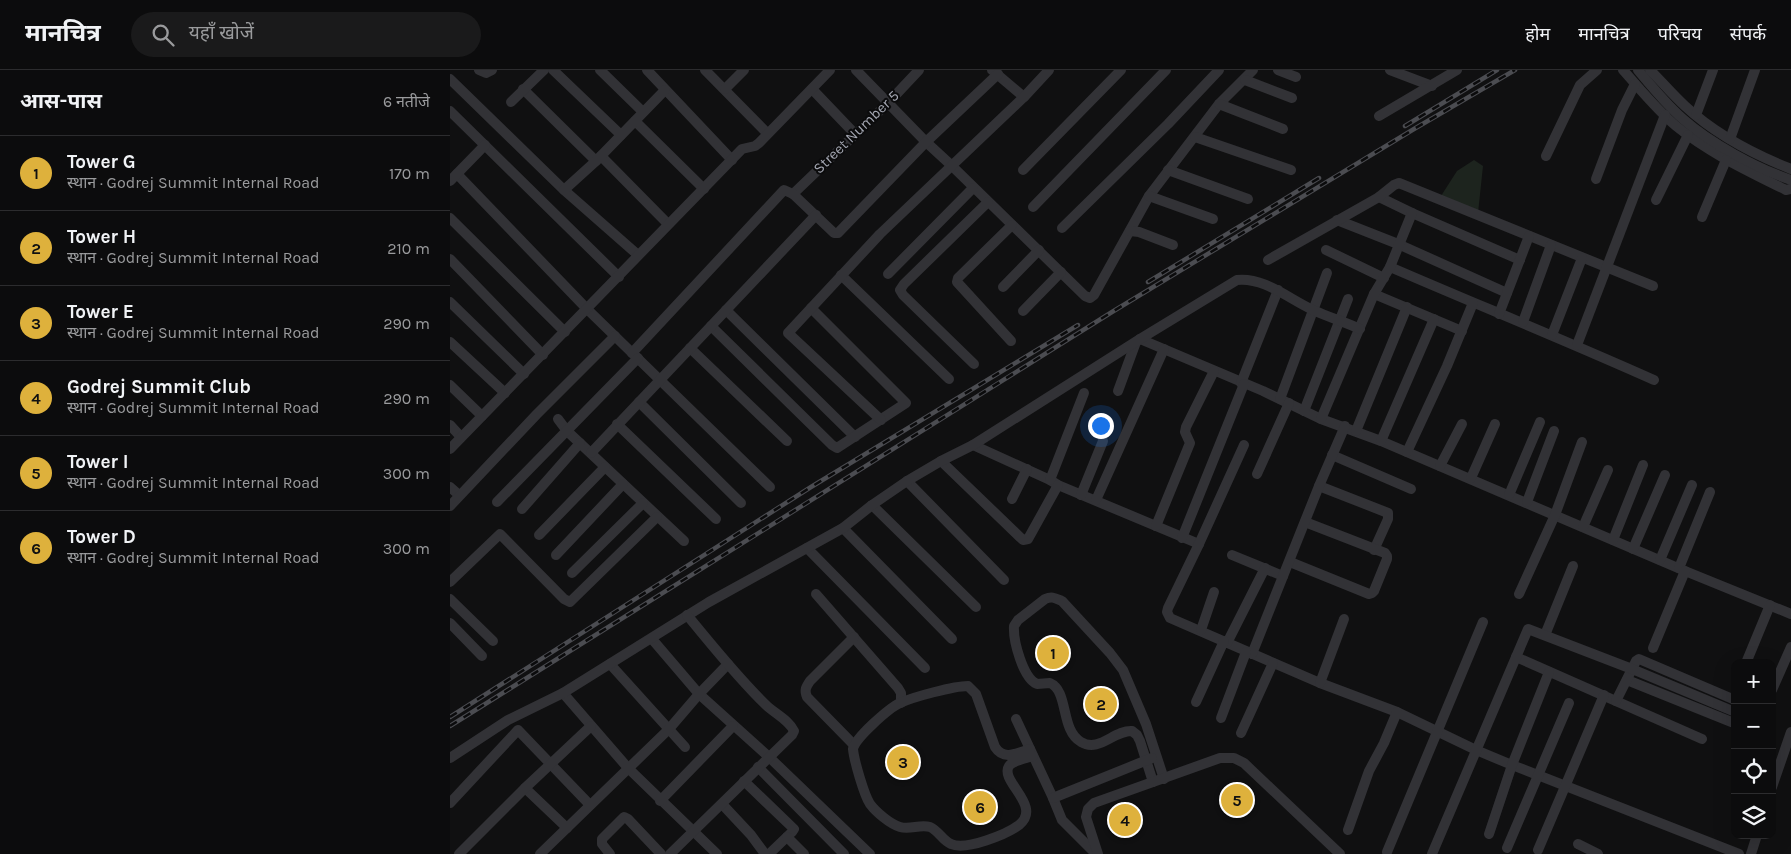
<!DOCTYPE html>
<html lang="hi">
<head>
<meta charset="utf-8">
<style>
  :root { --surface:#0c0c0d; --page:#1a1a1b; --text:#f1f3f6; --muted:#9a9b9d; --line:#2c2c2e; --accent:#deb13c }
  body { margin:0; font-family:Karla,"Noto Sans Devanagari",sans-serif; background:var(--page); color:var(--text) }
  .controls { position:absolute; right:15px; bottom:15px; display:grid; overflow:hidden; border-radius:10px; box-shadow:0 5px 20px #0002 }
  .controls button { width:45px; height:45px; display:grid; place-items:center; padding:0; border:0; border-bottom:1px solid var(--line); background:var(--surface); color:var(--text); font:25px sans-serif }
  .you { position:absolute; left:650px; top:355px; width:18px; height:18px; margin:-12px; border:4px solid #fff; border-radius:50%; background:#1a73e8; box-shadow:0 0 0 8px #1a73e833 }
  .badge { display:grid; place-items:center; width:32px; height:32px; border-radius:50%; background:var(--accent); color:#111; font-size:16px; font-weight:700 }
  .pin { position:absolute; translate:-50% -50%; border:2px solid #fff; box-shadow:0 1px 5px #0006 }
  .list { margin:0; padding:0; list-style:none }
  h2 { display:flex; justify-content:space-between; align-items:center; height:65px; margin:0; padding:0 20px; font-size:21px }
  h2 small { font-size:16px; font-weight:400; color:var(--muted) }
  .list li { display:grid; grid-template-columns:32px 1fr auto; gap:15px; align-items:center; box-sizing:border-box; height:75px; padding:0 20px; border-top:1px solid var(--line) }
  .list b { display:block; font-size:19px; white-space:nowrap }
  .list p { margin:0; font-size:16px; white-space:nowrap; color:var(--muted) }
  .list em { font-size:16px; font-style:normal; color:var(--muted) }
  .icon { flex:none; width:28px; height:28px; fill:none; stroke:currentColor; stroke-width:2; stroke-linecap:round; stroke-linejoin:round }
  .map { position:relative; flex:none; width:1341px; height:784px; overflow:hidden }
  header { display:flex; align-items:center; gap:30px; box-sizing:border-box; height:70px; padding:0 25px; background:var(--surface); border-bottom:1px solid var(--line) }
  header strong { font-size:24px }
  nav { display:flex; gap:28px; margin-inline-start:auto; font-size:18px }
  .search { width:350px; height:45px; background:var(--page); display:flex; align-items:center; gap:12px; box-sizing:border-box; padding:0 18px; border-radius:28px; color:var(--muted); font-size:19px }
  main { display:flex }
  aside { flex:1; background:var(--surface) }
  .map>svg:first-child { display:block }
  .green { fill:#1d241e }
  .lines { fill:none; stroke-linecap:round; stroke-linejoin:round }
  .street { stroke:#323236; stroke-width:10 }
  .rail-casing { stroke:#4b4c51; stroke-width:4.5 }
  .rail { stroke:#0b0b0c; stroke-width:2.5; stroke-dasharray:8; stroke-linecap:butt }
  .labels { text-anchor:middle; stroke-width:4; stroke-linejoin:round; paint-order:stroke }
  .street-label { font-size:15px; fill:#a3a6b1; stroke:#0b0b0c }
</style>
</head>
<body>
<header>
<strong>मानचित्र</strong>
<div class="search"><svg class="icon" aria-label="search" viewBox="0 0 24 24"><circle cx="10" cy="10" r="6"/><path d="M15 15l6 6"/></svg>यहाँ खोजें</div>
<nav><a>होम</a><a>मानचित्र</a><a>परिचय</a><a>संपर्क</a></nav>
</header>
<main>
<aside>
<h2>आस-पास<small>6 नतीजे</small></h2>
<ul class="list">
<li><span class="badge">1</span><div><b>Tower G</b><p>स्थान · Godrej Summit Internal Road</p></div><em>170 m</em></li>
<li><span class="badge">2</span><div><b>Tower H</b><p>स्थान · Godrej Summit Internal Road</p></div><em>210 m</em></li>
<li><span class="badge">3</span><div><b>Tower E</b><p>स्थान · Godrej Summit Internal Road</p></div><em>290 m</em></li>
<li><span class="badge">4</span><div><b>Godrej Summit Club</b><p>स्थान · Godrej Summit Internal Road</p></div><em>290 m</em></li>
<li><span class="badge">5</span><div><b>Tower I</b><p>स्थान · Godrej Summit Internal Road</p></div><em>300 m</em></li>
<li><span class="badge">6</span><div><b>Tower D</b><p>स्थान · Godrej Summit Internal Road</p></div><em>300 m</em></li>
</ul>
</aside>
<div class="map">
<svg width="1341" height="784" viewBox="0 0 1341 784">
  <rect width="100%" height="100%" fill="#101011"/>
  <polygon class="green" points="1024,90 1033,96 1028,143 991,126 1007,101"/>
  <g class="lines">
    <g class="street">
      <polyline points="29,0 36,3 42,0"/>
      <polyline points="103,0 171,65"/>
      <polyline points="150,0 193,42"/>
      <polyline points="197,0 282,90"/>
      <polyline points="255,0 317,63"/>
      <polyline points="406,0 476,72 501,95 635,226 640,228 644,225 699,126 769,34 803,0"/>
      <polyline points="542,0 574,27"/>
      <polyline points="828,0 846,7"/>
      <polyline points="940,0 982,16"/>
      <path d="M1173,0c17,19 34,40 53,56 33,27 72,45 110,64l5,-1"/>
      <path d="M1188,0c14,17 28,34 45,49 27,24 73,49 108,61"/>
      <path d="M1200,0c12,12 23,25 35,36 30,28 68,48 106,63"/>
      <polyline points="0,9 114,120 188,185"/>
      <polyline points="795,10 842,28"/>
      <polyline points="73,19 146,91"/>
      <polyline points="275,19 294,0"/>
      <polyline points="362,19 405,64"/>
      <polyline points="61,32 94,0"/>
      <polyline points="769,34 833,59"/>
      <polyline points="0,41 169,207"/>
      <polyline points="1246,45 1263,0"/>
      <polyline points="929,46 1007,0"/>
      <polyline points="185,51 254,119"/>
      <polyline points="745,67 841,100"/>
      <polyline points="1280,69 1305,0"/>
      <polyline points="151,86 218,154"/>
      <polyline points="1096,86 1130,15 1147,0"/>
      <polyline points="573,100 671,0"/>
      <polyline points="718,100 798,129"/>
      <polyline points="7,104 137,239 320,417"/>
      <polyline points="1146,109 1172,40 1185,14"/>
      <polyline points="0,111 35,75"/>
      <polyline points="114,120 146,91 215,20"/>
      <polyline points="343,124 438,33 469,0"/>
      <polyline points="699,126 763,149"/>
      <polyline points="929,127 962,143 1070,190"/>
      <polyline points="1206,130 1238,65"/>
      <polyline points="583,137 716,0"/>
      <polyline points="1252,147 1276,90"/>
      <polyline points="0,148 115,262"/>
      <polyline points="887,150 948,174 1057,223"/>
      <polyline points="612,158 718,54 769,0"/>
      <polyline points="680,161 689,162 723,175"/>
      <polyline points="876,180 934,208"/>
      <polyline points="0,189 93,285"/>
      <polyline points="818,190 929,127 944,115 949,113 1203,216"/>
      <path d="M940,197c88,38 177,74 264,113"/>
      <polyline points="438,204 523,118"/>
      <polyline points="391,205 499,309"/>
      <polyline points="553,217 589,180"/>
      <polyline points="924,224 1012,261"/>
      <polyline points="0,232 74,304"/>
      <polyline points="276,240 405,367"/>
      <polyline points="573,241 611,202"/>
      <polyline points="1049,244 1079,166"/>
      <polyline points="1073,252 1101,175"/>
      <polyline points="261,256 382,375 387,378 456,333 361,238"/>
      <polyline points="1102,265 1132,188"/>
      <polyline points="690,269 813,321 871,349 931,371 1235,501 1341,544"/>
      <polyline points="561,271 507,212 508,208 562,155"/>
      <polyline points="0,272 55,323"/>
      <polyline points="1127,275 1215,45"/>
      <polyline points="240,278 337,371"/>
      <polyline points="182,283 334,120 343,124 384,163 388,163 476,72 548,4"/>
      <polyline points="524,294 453,225 450,220 454,214 538,132"/>
      <polyline points="791,313 828,220"/>
      <polyline points="0,315 32,346"/>
      <polyline points="668,321 686,272"/>
      <polyline points="830,329 877,203"/>
      <polyline points="189,332 291,433"/>
      <polyline points="854,341 898,229"/>
      <polyline points="108,349 117,361 234,471"/>
      <polyline points="871,349 924,224 940,197 962,143"/>
      <polyline points="431,350 338,263 430,164 574,27 599,0"/>
      <polyline points="167,354 266,449"/>
      <polyline points="0,355 11,367"/>
      <polyline points="906,361 957,237"/>
      <polyline points="931,371 984,249"/>
      <polyline points="523,375 600,410 608,415 749,474"/>
      <polyline points="794,375 749,474 718,538 717,542 720,548 870,613 947,642 1026,680 1062,695 1289,784"/>
      <polyline points="0,379 292,79 305,76 309,73 380,0"/>
      <polyline points="957,382 997,296 1023,233"/>
      <polyline points="141,383 366,145"/>
      <polyline points="882,385 961,419"/>
      <polyline points="491,391 573,470 578,469 608,415"/>
      <polyline points="990,396 1012,354"/>
      <polyline points="807,404 839,333"/>
      <polyline points="1021,408 1045,354"/>
      <polyline points="600,410 634,323"/>
      <polyline points="457,411 554,510"/>
      <polyline points="869,416 938,443 938,449 924,480"/>
      <polyline points="0,417 9,425"/>
      <polyline points="631,425 653,371"/>
      <polyline points="1059,425 1090,352"/>
      <polyline points="562,429 577,399"/>
      <polyline points="646,430 714,279"/>
      <polyline points="47,432 188,288"/>
      <polyline points="1077,432 1104,361"/>
      <polyline points="422,435 526,537"/>
      <polyline points="0,436 87,344 165,266"/>
      <polyline points="72,439 130,373"/>
      <polyline points="706,456 740,373 735,362 736,357 764,301"/>
      <polyline points="1133,457 1158,400"/>
      <polyline points="393,458 502,569"/>
      <polyline points="89,465 155,397"/>
      <polyline points="732,468 794,314"/>
      <polyline points="1163,470 1193,395"/>
      <polyline points="357,478 475,598"/>
      <polyline points="1183,479 1215,405"/>
      <polyline points="106,485 173,414"/>
      <polyline points="782,485 833,506"/>
      <polyline points="1210,490 1242,415"/>
      <polyline points="840,492 919,524 922,523 924,521 937,489 937,486 935,483 855,452"/>
      <polyline points="1229,498 1260,422"/>
      <polyline points="122,503 193,433"/>
      <polyline points="0,512 50,464 114,529 120,532 207,447"/>
      <polyline points="366,524 448,618 451,623 451,633"/>
      <polyline points="1069,524 1105,445 1132,372"/>
      <polyline points="0,529 43,571"/>
      <polyline points="0,553 32,586"/>
      <polyline points="751,560 764,522"/>
      <polyline points="1095,565 1123,496"/>
      <polyline points="202,569 249,624 319,687 420,784"/>
      <polyline points="777,573 815,498"/>
      <polyline points="1203,578 1235,501"/>
      <polyline points="802,584 869,416 895,356"/>
      <polyline points="1066,587 1252,669"/>
      <polyline points="1296,593 1320,535"/>
      <polyline points="160,594 235,677"/>
      <polyline points="1177,610 1284,653"/>
      <polyline points="870,613 894,549"/>
      <polyline points="1322,620 1341,577"/>
      <polyline points="113,623 178,698 267,784"/>
      <polyline points="1166,631 1186,591 1189,589 1285,630"/>
      <polyline points="746,632 774,571"/>
      <polyline points="771,648 796,582"/>
      <polyline points="566,649 603,728 612,750 646,784"/>
      <polyline points="791,663 823,593"/>
      <path d="M404,675l-47,-48c-3,-7 -1,-10 3,-16l44,-44"/>
      <path d="M580,679c-13,4 -26,12 -35,-2l-19,-53 -8,-8c-14,0 -55,11 -68,17 -11,5 -45,35 -47,46 1,11 11,46 17,55 6,8 20,20 30,23 10,3 20,-3 30,0 9,4 13,14 21,17 15,7 56,-10 68,-19 24,-19 -20,-44 -10,-59 3,-5 18,-8 24,-10"/>
      <path d="M0,688l58,-38 55,-27 146,-91 134,-74 29,-23 35,-24 34,-20 32,-16 167,-106 97,-59c27,-3 52,19 76,30 15,7 32,12 47,19"/>
      <polyline points="308,697 394,784"/>
      <polyline points="294,711 344,759 342,762 319,784"/>
      <path d="M703,712l-13,-41 -3,-6 -5,-4c-18,-1 -33,22 -51,11 -21,-12 -12,-51 -31,-59l-13,1c-14,-6 -24,-43 -23,-58l4,-6 27,-21c7,-3 10,-1 17,2l48,52 13,17 23,54 18,55"/>
      <polyline points="1322,717 1341,662"/>
      <polyline points="75,718 117,758"/>
      <polyline points="603,728 702,688"/>
      <polyline points="210,731 283,656"/>
      <polyline points="0,733 68,660 140,735"/>
      <polyline points="272,734 301,765 315,784"/>
      <polyline points="898,760 919,701 934,673 947,642"/>
      <polyline points="1039,764 1062,695 1099,602"/>
      <polyline points="337,767 354,784"/>
      <polyline points="1128,774 1148,784"/>
      <polyline points="1057,778 1119,633"/>
      <polyline points="1088,780 1154,625"/>
      <polyline points="937,782 1033,552"/>
      <polyline points="9,784 75,718 141,656"/>
      <polyline points="90,784 219,659 249,624 278,594"/>
      <polyline points="160,784 152,774 152,769 174,747 178,749 211,784"/>
      <path d="M220,784l122,-119 2,-4c-5,-11 -20,-18 -28,-26 -29,-28 -54,-60 -79,-90"/>
      <polyline points="648,784 636,747 638,739 644,733 770,688 784,688 794,693 890,784"/>
      <polyline points="982,784 1078,559 1182,599 1285,642"/>
      <polyline points="1301,784 1307,765"/>
    </g>
    <defs>
      <g id="rail">
        <polyline points="955,56 1047,0"/>
        <polyline points="698,212 869,108"/>
        <polyline points="0,647 361,417 628,255"/>
        <polyline points="0,656 662,242 964,59 1065,0"/>
      </g>
    </defs>
    <use href="#rail" class="rail-casing"/>
    <use href="#rail" class="rail"/>
  </g>
  <g class="labels">
    <g class="street-label">
      <text transform="translate(406 62) rotate(-44)" y="5">Street Number 5</text>
    </g>
  </g>
</svg>
<div class="controls">
<button>+</button>
<button>−</button>
<button><svg class="icon" aria-label="locate" viewBox="0 0 24 24"><circle cx="12" cy="12" r="6"/><path d="M12 2v4M12 18v4M2 12h4M18 12h4"/></svg></button>
<button><svg class="icon" aria-label="layers" viewBox="0 0 24 24"><path d="M12 4l9 5-9 5-9-5zM3 14l9 5 9-5"/></svg></button>
</div>
<div class="you"></div>
<div class="pin badge" style="left:603px;top:583px">1</div>
<div class="pin badge" style="left:651px;top:634px">2</div>
<div class="pin badge" style="left:453px;top:692px">3</div>
<div class="pin badge" style="left:675px;top:750px">4</div>
<div class="pin badge" style="left:787px;top:730px">5</div>
<div class="pin badge" style="left:530px;top:737px">6</div>
</div>
</main>
</body>
</html>
